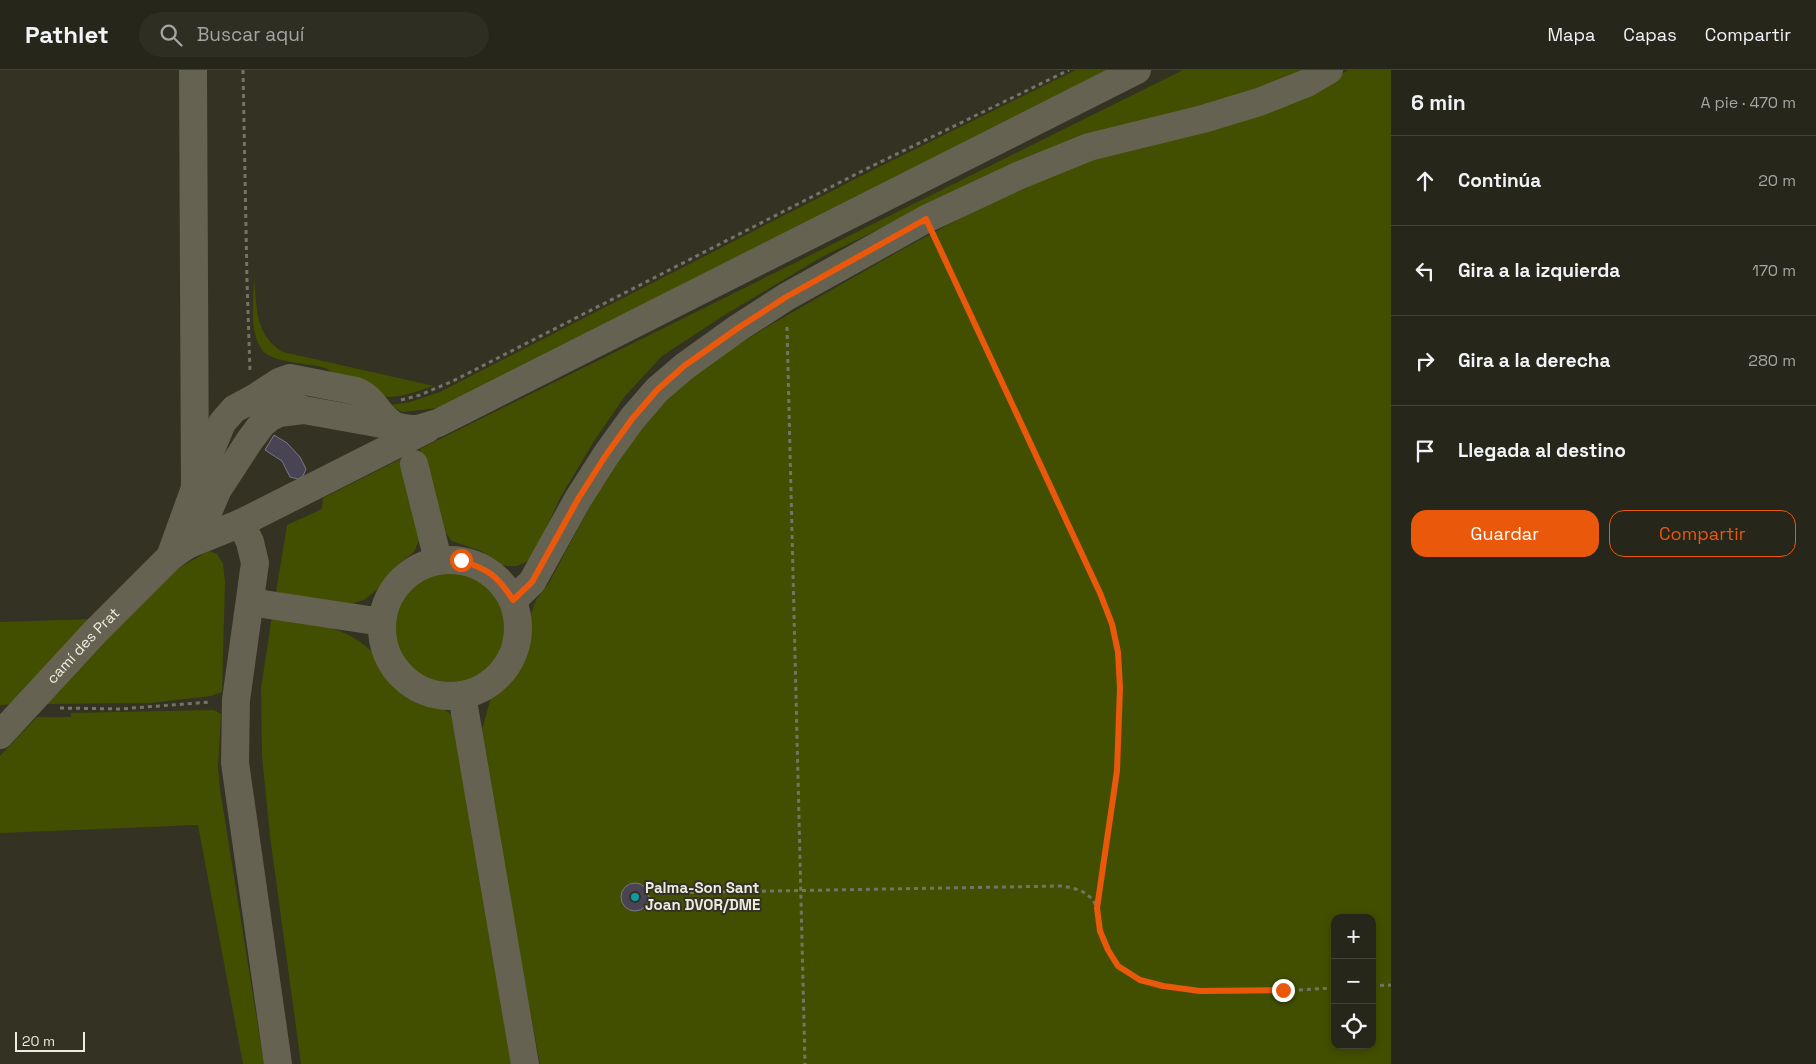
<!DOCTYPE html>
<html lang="es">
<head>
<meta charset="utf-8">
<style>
  :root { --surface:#27261a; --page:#2f2e23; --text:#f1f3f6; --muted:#a4a5a2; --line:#434339; --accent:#ea580c }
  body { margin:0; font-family:"Space Grotesk",sans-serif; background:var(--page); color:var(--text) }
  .controls { position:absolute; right:15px; bottom:15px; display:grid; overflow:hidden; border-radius:10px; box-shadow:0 2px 8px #0003 }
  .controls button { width:45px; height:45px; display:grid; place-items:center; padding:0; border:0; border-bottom:1px solid var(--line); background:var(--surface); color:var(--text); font:25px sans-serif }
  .scale { position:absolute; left:15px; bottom:12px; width:70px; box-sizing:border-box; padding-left:5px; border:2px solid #edebe1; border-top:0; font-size:14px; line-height:18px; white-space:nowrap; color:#edebe1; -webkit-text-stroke:4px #343222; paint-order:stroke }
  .stop { position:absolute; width:15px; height:15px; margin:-11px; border:4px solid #ea580c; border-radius:50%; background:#fff }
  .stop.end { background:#ea580c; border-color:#fff; box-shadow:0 1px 5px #0008 }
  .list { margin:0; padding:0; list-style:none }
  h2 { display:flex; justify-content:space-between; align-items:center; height:65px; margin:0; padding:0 20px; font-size:21px }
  h2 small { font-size:16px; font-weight:400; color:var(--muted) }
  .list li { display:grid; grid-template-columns:32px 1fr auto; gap:15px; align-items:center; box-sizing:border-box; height:90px; padding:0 20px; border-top:1px solid var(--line) }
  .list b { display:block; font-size:19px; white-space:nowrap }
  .list em { font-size:16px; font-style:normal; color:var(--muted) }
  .actions { display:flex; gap:10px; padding:15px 20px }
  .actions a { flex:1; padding:11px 0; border:1px solid var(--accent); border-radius:15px; text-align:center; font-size:18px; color:var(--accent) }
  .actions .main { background:var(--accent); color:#fff }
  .icon { flex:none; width:28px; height:28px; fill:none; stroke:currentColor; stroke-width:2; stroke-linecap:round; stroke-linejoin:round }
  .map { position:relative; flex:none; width:1391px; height:994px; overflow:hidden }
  header { display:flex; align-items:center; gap:30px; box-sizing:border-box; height:70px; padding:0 25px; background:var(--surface); border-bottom:1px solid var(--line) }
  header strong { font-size:24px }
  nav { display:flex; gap:28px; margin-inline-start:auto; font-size:18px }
  .search { width:350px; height:45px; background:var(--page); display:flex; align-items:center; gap:12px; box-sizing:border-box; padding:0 18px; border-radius:28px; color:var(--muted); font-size:19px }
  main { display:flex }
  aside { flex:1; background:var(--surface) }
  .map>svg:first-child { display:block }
  .green { fill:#424f00; fill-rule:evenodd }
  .building { fill:#484454; stroke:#7c7788 }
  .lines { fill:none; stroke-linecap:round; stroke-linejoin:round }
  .path { stroke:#757365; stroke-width:3; stroke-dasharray:4 4; stroke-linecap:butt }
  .minor { stroke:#656251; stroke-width:28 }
  .route { stroke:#ea580c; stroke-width:6 }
  .culture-dot { fill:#0f9aa8; stroke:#343222; stroke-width:2 }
  .labels { text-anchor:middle; stroke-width:4; stroke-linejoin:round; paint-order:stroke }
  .street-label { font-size:15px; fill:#edebe1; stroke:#343222 }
  .poi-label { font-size:15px; font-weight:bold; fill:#edebe1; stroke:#343222; text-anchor:start }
</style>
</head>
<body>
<header>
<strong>Pathlet</strong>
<div class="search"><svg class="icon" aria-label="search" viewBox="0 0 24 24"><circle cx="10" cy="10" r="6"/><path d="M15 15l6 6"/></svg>Buscar aquí</div>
<nav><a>Mapa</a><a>Capas</a><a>Compartir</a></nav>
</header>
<main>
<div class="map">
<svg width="1391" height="994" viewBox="0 0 1391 994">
  <rect width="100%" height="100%" fill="#343222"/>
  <g class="green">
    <polygon points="1076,0 1115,0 438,338 402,342 390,335 410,332 440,322 867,103"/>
    <polygon points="1183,0 1304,0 1259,21 989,105 820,188 723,246 662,286 625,326 594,371 560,428 534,485 526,492 517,496 507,496 498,494 481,481 452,471 439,454 420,379"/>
    <path d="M1348,0h43v994h-851l-60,-326 12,-45 23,-23 10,-19 3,-29 8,-22 13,-17 50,-94 37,-54 40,-46 62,-44 27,-17 138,-79 118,-63 59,-23 238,-76zM1335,848h37v127h-37z"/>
    <path d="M254,207c3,29 0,58 29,75l151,34c-14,4 -38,14 -52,10 -12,-3 -32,-11 -42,-17 -6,-3 -8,-9 -15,-11 -15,-5 -52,-5 -62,-17 -15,-19 -9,-52 -9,-74z"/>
    <polygon points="405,387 421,466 414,482 397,495 380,517 364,530 353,533 338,533 276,522 287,455 322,439 323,428"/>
    <polygon points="209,481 217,484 219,487 223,494 225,512 222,622 211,626 150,633 47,634 125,548 179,498"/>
    <circle cx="449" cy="557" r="57"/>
    <path d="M272,546c35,7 74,9 100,36 10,10 14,25 26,34 17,14 40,15 56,31l58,347h-211l-31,-228 -8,-80 -1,-68z"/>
    <polygon points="94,549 18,634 0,635 0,552"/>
    <polygon points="214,640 221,644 218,697 220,719 264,994 243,994 198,755 0,763 0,686 37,647 71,647 71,643"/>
  </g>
  <g class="building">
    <polygon points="274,365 287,373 300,387 306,399 303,406 298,409 290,407 282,391 265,380"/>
    <circle cx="635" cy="827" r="14"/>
  </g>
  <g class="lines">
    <g class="path">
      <polyline points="243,0 247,211 250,301"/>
      <polyline points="937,172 1100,523 1112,554 1118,582 1120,619 1117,701 1097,837"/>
      <polyline points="787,257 805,994"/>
      <polyline points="401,330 420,325 453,311 868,98 1069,0"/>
      <polyline points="60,638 120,639 211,632"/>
      <path d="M658,823l403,-7c15,2 31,6 36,23 2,7 1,15 3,23 3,10 10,25 18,33 36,38 167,25 217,23"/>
      <polyline points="1372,916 1391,915"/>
    </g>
    <g class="minor">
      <path d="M253,329l26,-17 11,-4 66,13c20,8 22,27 41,36"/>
      <polyline points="414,394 438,490"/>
      <polyline points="195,418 222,353 234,339 253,329 271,329 286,332 304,340 410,359 418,359 438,353 1137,0"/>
      <polyline points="241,453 250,472 255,493 236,630 235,693 278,994"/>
      <polyline points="187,475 202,456 218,419 250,370 262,354 269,348 279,343 303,340"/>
      <polyline points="170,487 195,418 193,0"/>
      <circle cx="450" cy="558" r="68"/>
      <polyline points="513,530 532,512 578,429 606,385 632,349 657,320 685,296 738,258 786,227 926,149 1020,105 1089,77 1203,49 1259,32 1307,13 1329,0"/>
      <polyline points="250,532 382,552"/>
      <polyline points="462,625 525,994"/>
      <path id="s1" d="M0,665l95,-103 75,-75 17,-12 54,-22 186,-94"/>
    </g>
  </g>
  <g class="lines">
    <path class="route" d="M461,490c28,10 36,15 52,40l19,-18 46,-83 28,-44 26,-36 25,-29 27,-24 54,-38 48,-31 140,-78 174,374 12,31 6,28 2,36 -3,83 -20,137 3,23 8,19 10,16 22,14 23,6 37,5 83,-1"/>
  </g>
  <circle class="culture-dot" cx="635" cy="827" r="5"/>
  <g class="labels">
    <g class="street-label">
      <text dy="5" stroke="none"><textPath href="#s1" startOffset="122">camí des Prat</textPath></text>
    </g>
    <g class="poi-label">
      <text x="645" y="823">Palma-Son Sant<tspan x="645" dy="17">Joan DVOR/DME</tspan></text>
    </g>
  </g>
</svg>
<div class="controls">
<button>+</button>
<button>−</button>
<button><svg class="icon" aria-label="locate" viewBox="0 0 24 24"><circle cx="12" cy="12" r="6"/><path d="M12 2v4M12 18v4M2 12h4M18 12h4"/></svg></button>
</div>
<div class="scale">20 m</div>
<div class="stop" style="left:461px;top:490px"></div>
<div class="stop end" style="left:1283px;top:920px"></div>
</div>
<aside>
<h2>6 min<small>A pie · 470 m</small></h2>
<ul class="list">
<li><svg class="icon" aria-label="ahead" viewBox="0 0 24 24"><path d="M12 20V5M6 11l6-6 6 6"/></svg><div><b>Continúa</b></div><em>20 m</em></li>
<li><svg class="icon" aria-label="left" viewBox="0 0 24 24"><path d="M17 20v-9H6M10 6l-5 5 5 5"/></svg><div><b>Gira a la izquierda</b></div><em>170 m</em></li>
<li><svg class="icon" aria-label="right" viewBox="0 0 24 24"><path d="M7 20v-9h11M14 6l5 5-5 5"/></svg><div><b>Gira a la derecha</b></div><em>280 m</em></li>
<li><svg class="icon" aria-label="arrive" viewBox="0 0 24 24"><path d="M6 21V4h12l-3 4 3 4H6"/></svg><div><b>Llegada al destino</b></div></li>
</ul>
<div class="actions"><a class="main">Guardar</a><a>Compartir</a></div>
</aside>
</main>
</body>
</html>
